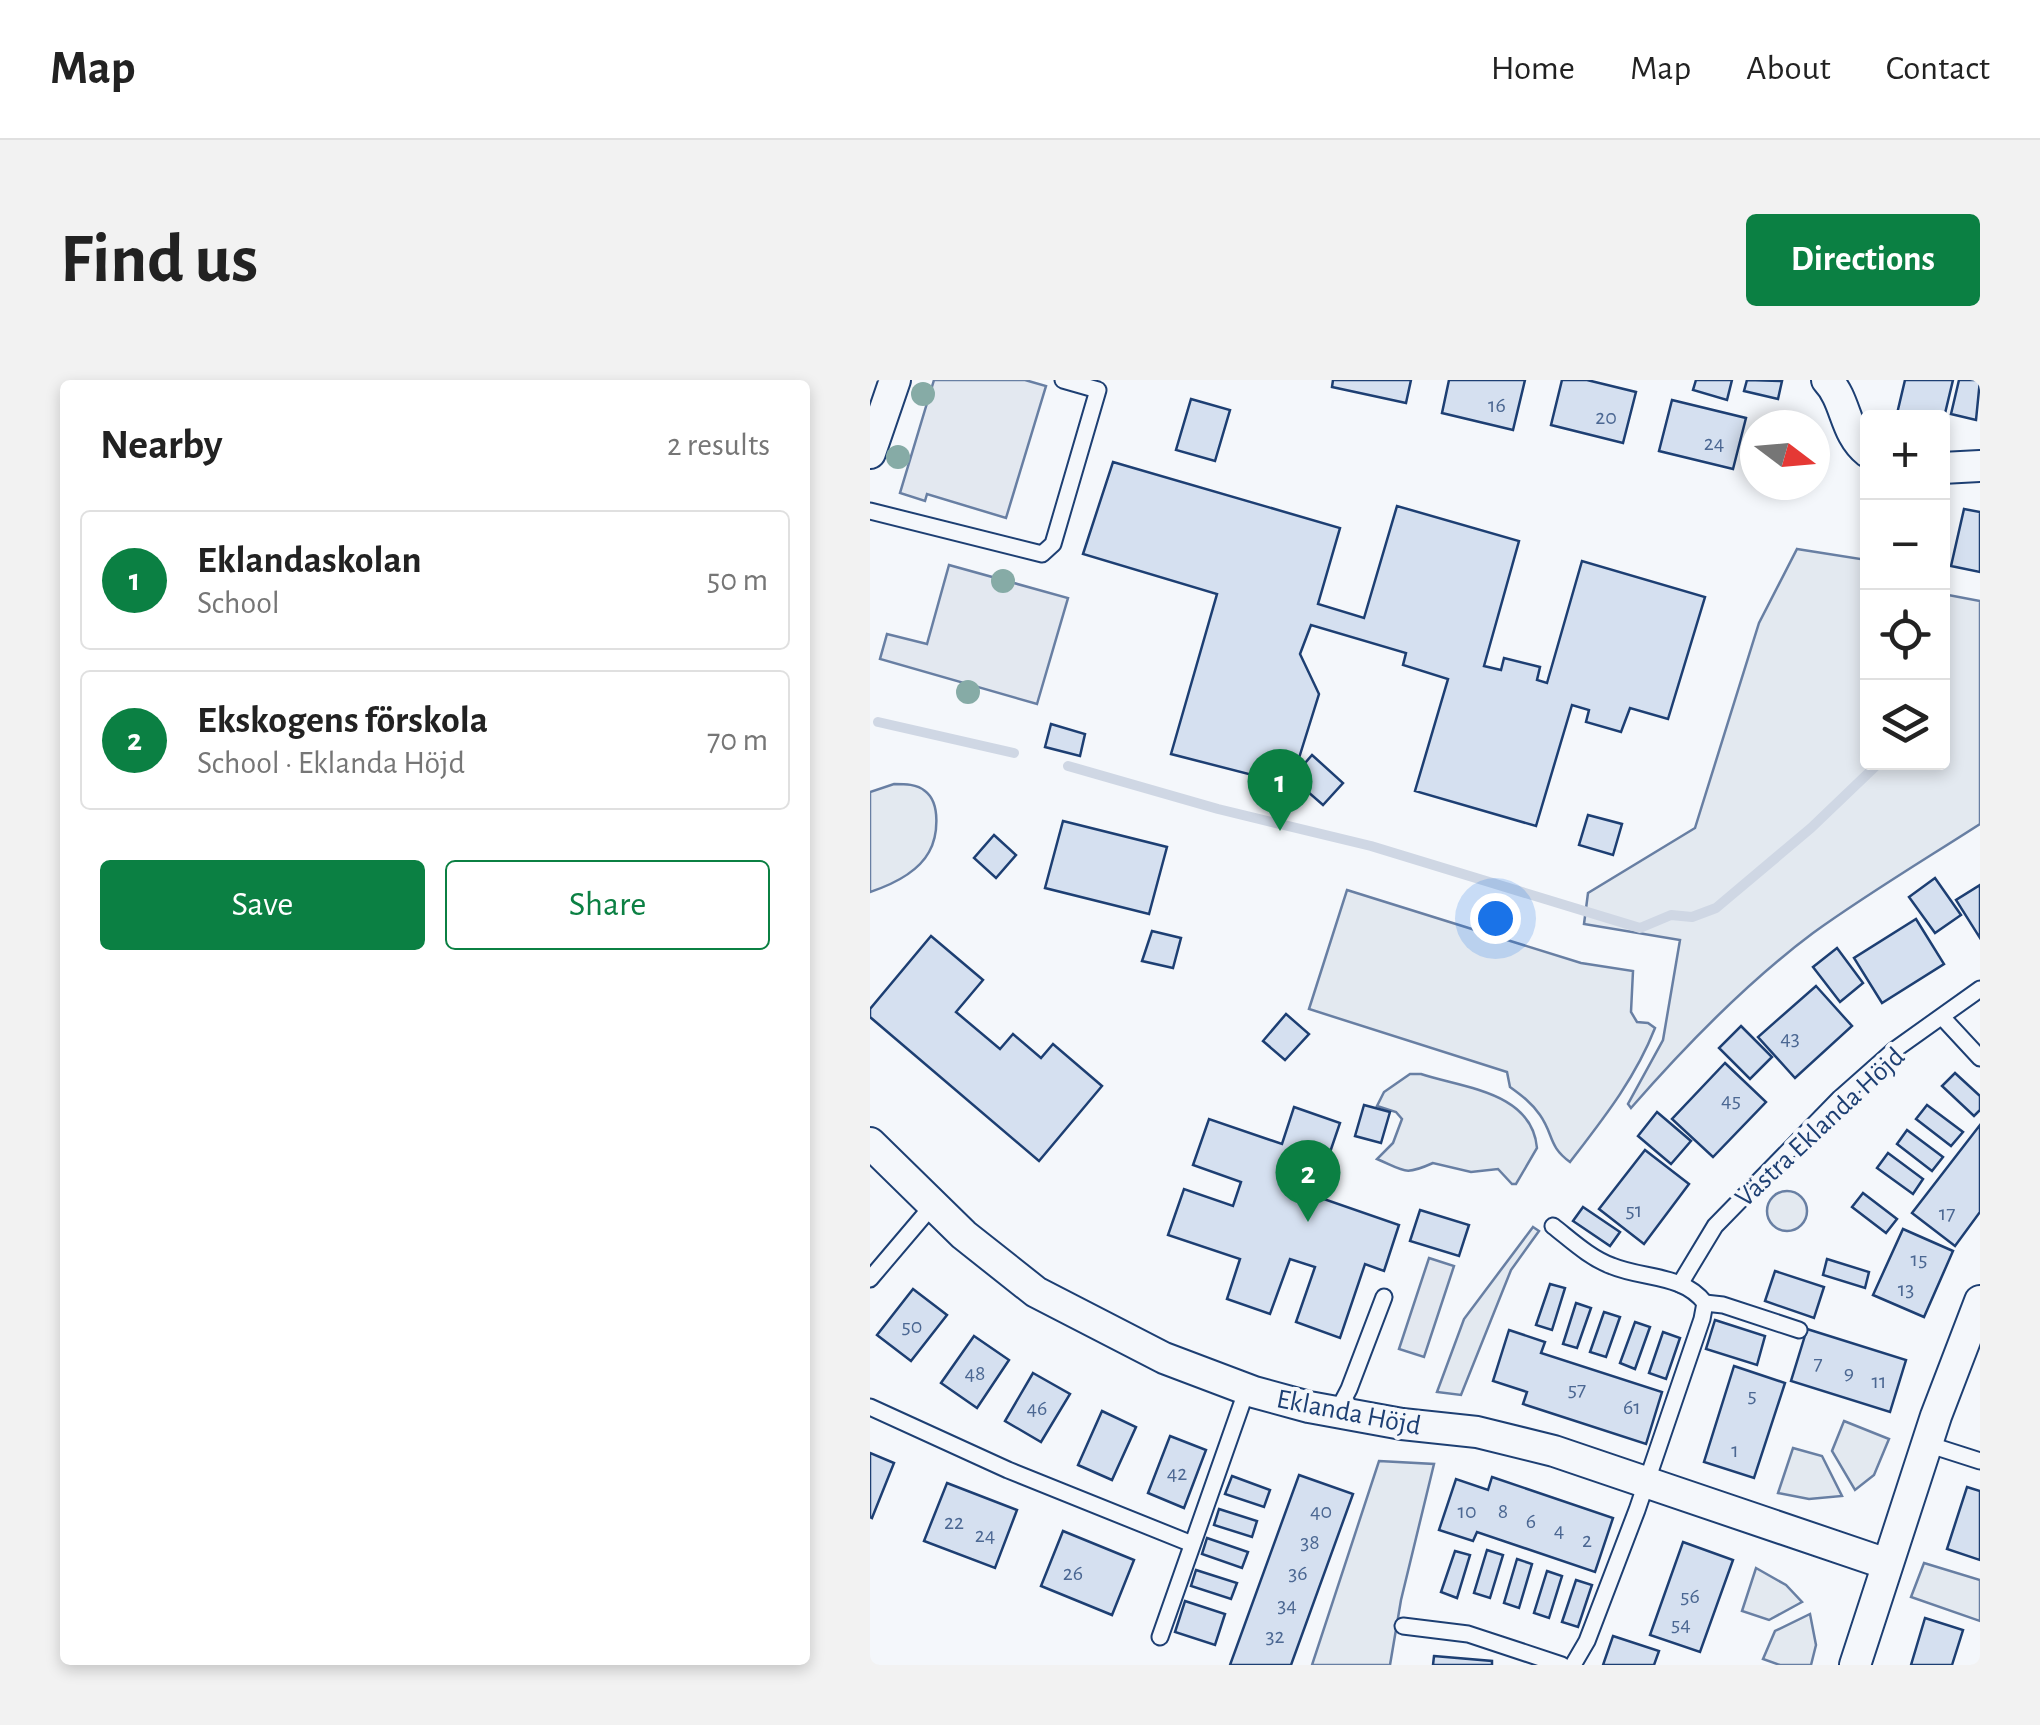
<!DOCTYPE html>
<html lang="en">
<head>
<meta charset="utf-8">
<style>
  :root { --surface:#fff; --page:#f2f2f2; --text:#222; --muted:#767676; --line:#e0e0e0; --accent:#0b8043 }
  body { margin:0; font-family:"Alegreya Sans",sans-serif; background:var(--page); color:var(--text) }
  .controls { position:absolute; right:30px; top:30px; display:grid; overflow:hidden; border-radius:10px; box-shadow:0 5px 15px #0003 }
  .controls button { width:90px; height:90px; display:grid; place-items:center; padding:0; border:0; border-bottom:2px solid var(--line); background:var(--surface); color:var(--text); font:50px sans-serif }
  .compass { position:absolute; left:870px; top:30px; width:90px; height:90px; border-radius:50%; background:var(--surface); box-shadow:0 5px 15px #0003; rotate:106deg }
  .you { position:absolute; left:625px; top:538px; width:35px; height:35px; margin:-25px; border:8px solid #fff; border-radius:50%; background:#1a73e8; box-shadow:0 0 0 15px #1a73e833 }
  .badge { display:grid; place-items:center; width:65px; height:65px; border-radius:50%; background:var(--accent); color:#fff; font-size:32px; font-weight:700 }
  .pin { position:absolute; translate:-50% -82px; filter:drop-shadow(0 2px 5px #0008) }
  .pin::after { content:''; position:absolute; top:52px; width:35px; height:30px; background:inherit; clip-path:polygon(0 0,100% 0,50% 100%) }
  .list { margin:0; padding:0; list-style:none }
  h2 { display:flex; justify-content:space-between; align-items:center; height:130px; margin:0; padding:0 40px; font-size:42px }
  h2 small { font-size:32px; font-weight:400; color:var(--muted) }
  .list li { display:grid; grid-template-columns:65px 1fr auto; gap:30px; align-items:center; box-sizing:border-box; height:140px; margin:0 20px 20px; padding:0 20px; border:2px solid var(--line); border-radius:10px }
  .list b { display:block; font-size:38px; white-space:nowrap }
  .list p { margin:0; font-size:32px; white-space:nowrap; color:var(--muted) }
  .list em { font-size:32px; font-style:normal; color:var(--muted) }
  .actions { display:flex; gap:20px; padding:30px 40px }
  .actions a { flex:1; padding:22px 0; border:2px solid var(--accent); border-radius:10px; text-align:center; font-size:35px; color:var(--accent) }
  .actions .main { background:var(--accent); color:#fff }
  .icon { flex:none; width:55px; height:55px; fill:none; stroke:currentColor; stroke-width:2; stroke-linecap:round; stroke-linejoin:round }
  .map { position:relative; flex:none; width:1110px; height:1285px; overflow:hidden; border-radius:10px }
  header { display:flex; align-items:center; gap:60px; box-sizing:border-box; height:140px; padding:0 50px; background:var(--surface); border-bottom:2px solid var(--line) }
  header strong { font-size:48px }
  nav { display:flex; gap:55px; margin-inline-start:auto; font-size:35px }
  .intro { display:flex; align-items:center; justify-content:space-between; box-sizing:border-box; height:240px; padding:0 60px }
  h1 { margin:0; font-size:70px }
  .button { padding:25px 45px; border-radius:10px; background:var(--accent); color:#fff; font-size:35px; font-weight:700 }
  main { display:flex; gap:60px; padding:0 60px }
  aside { flex:1; background:var(--surface); border-radius:10px; box-shadow:0 5px 15px #0003 }
  .map>svg:first-child { display:block }
  .green { fill:#e3e9f0; stroke:#687fa3; stroke-width:2.5 }
  .parking { fill:#e3e8f0; stroke:#687fa3; stroke-width:2.5 }
  .lines { fill:none; stroke-linecap:round; stroke-linejoin:round }
  .stream { stroke:#cfd7e4; stroke-width:10 }
  .building { fill:#d5e0f0; stroke:#1d3f73; stroke-width:2.5 }
  .service-casing { stroke:#1d3f73; stroke-width:19 }
  .minor-casing { stroke:#1d3f73; stroke-width:34 }
  .service { stroke:#f4f7fb; stroke-width:15 }
  .minor { stroke:#f4f7fb; stroke-width:30 }
  .tree { fill:#86aba6 }
  .labels { text-anchor:middle; stroke-width:8; stroke-linejoin:round; paint-order:stroke }
  .number-label { font-size:22px; fill:#4b6792 }
  .street-label { font-size:28px; fill:#1d3f73; stroke:#f4f7fb }
</style>
</head>
<body>
<header>
<strong>Map</strong>
<nav><a>Home</a><a>Map</a><a>About</a><a>Contact</a></nav>
</header>
<div class="intro"><h1>Find us</h1><a class="button">Directions</a></div>
<main>
<aside>
<h2>Nearby<small>2 results</small></h2>
<ul class="list">
<li><span class="badge">1</span><div><b>Eklandaskolan</b><p>School</p></div><em>50 m</em></li>
<li><span class="badge">2</span><div><b>Ekskogens förskola</b><p>School · Eklanda Höjd</p></div><em>70 m</em></li>
</ul>
<div class="actions"><a class="main">Save</a><a>Share</a></div>
</aside>
<div class="map">
<svg width="1110" height="1285" viewBox="0 0 1110 1285">
  <rect width="100%" height="100%" fill="#f4f7fb"/>
  <g class="green">
    <path d="M927,169l70,11 1,202h74l1,-168 37,7v223c-56,36 -113,70 -167,109 -67,50 -127,112 -182,175l-3,-4 35,-64 17,-100 -96,-16 4,-31 107,-65 64,-205z"/>
    <path d="M24,404c11,0 23,0 31,7 16,12 13,45 4,61 -11,20 -38,33 -59,40v-100z"/>
    <path d="M477,510l234,73 52,8 -2,41 6,10 11,1 7,5c-20,51 -52,91 -85,134 -22,-16 -16,-27 -30,-47 -8,-12 -19,-20 -30,-28l-3,-15 -198,-63z"/>
    <path d="M540,694h11c43,14 111,18 116,74l-21,36h-4l-14,-15 -27,3 -38,-9c-29,13 -28,8 -56,-4l16,-16 9,-24 -6,-7 -19,-6 7,-14z"/>
    <circle cx="917" cy="831" r="20"/>
    <polygon points="663,847 669,851 641,890 591,1015 567,1012 594,939"/>
    <polygon points="974,1041 1019,1059 1004,1095 985,1110 962,1071"/>
    <polygon points="923,1068 952,1076 972,1116 939,1119 908,1113"/>
    <polygon points="509,1081 564,1084 531,1220 520,1285 442,1285"/>
    <polygon points="1054,1183 1110,1200 1110,1241 1041,1217"/>
    <polygon points="886,1188 916,1205 932,1222 899,1240 872,1231"/>
    <polygon points="940,1234 946,1265 941,1285 910,1285 893,1279 905,1251"/>
  </g>
  <g class="parking">
    <polygon points="64,0 155,0 176,6 136,138 57,114 55,121 30,113"/>
    <polygon points="79,185 198,218 167,324 10,279 17,254 57,264"/>
    <polygon points="559,878 584,886 554,977 529,969"/>
  </g>
  <g class="lines">
    <g class="stream">
      <polyline points="8,342 144,373"/>
      <polyline points="1072,344 1075,342"/>
      <polyline points="198,386 348,429 501,466 770,548 801,535 822,537 846,528 941,448 1010,382"/>
    </g>
  </g>
  <g class="building">
    <polygon points="463,0 541,0 536,23 462,7"/>
    <polygon points="579,0 655,0 643,50 572,33"/>
    <polygon points="692,0 717,0 766,12 753,63 681,45"/>
    <polygon points="826,0 862,0 857,20 823,10"/>
    <polygon points="877,0 912,1 908,19 874,11"/>
    <polygon points="1035,0 1083,0 1072,46 1072,38 1026,38"/>
    <polygon points="1089,0 1110,0 1106,40 1081,34"/>
    <polygon points="321,19 360,30 345,81 306,70"/>
    <polygon points="802,20 876,38 863,89 789,71"/>
    <polygon points="243,82 470,148 448,224 494,238 527,126 649,161 614,286 631,290 634,278 670,287 667,300 677,303 712,181 835,217 798,339 760,328 751,352 716,342 719,330 702,325 666,446 545,411 578,299 533,285 536,273 441,245 430,274 449,314 429,378 394,398 301,374 347,214 213,174"/>
    <polygon points="1094,129 1110,132 1110,192 1081,186"/>
    <polygon points="181,344 215,354 210,376 175,367"/>
    <polygon points="442,375 473,403 453,425 422,398"/>
    <polygon points="718,435 752,444 743,475 709,465"/>
    <polygon points="193,441 297,467 279,534 175,508"/>
    <polygon points="124,455 146,475 126,498 104,478"/>
    <polygon points="1065,498 1091,535 1065,553 1039,517"/>
    <polygon points="1110,505 1110,558 1086,520"/>
    <polygon points="1046,539 1074,584 1012,623 984,578"/>
    <polygon points="282,551 311,558 303,588 272,581"/>
    <polygon points="61,556 113,600 86,632 130,669 143,654 171,678 183,664 232,706 169,781 0,637 0,629"/>
    <polygon points="967,568 993,603 970,622 943,587"/>
    <polygon points="946,606 982,646 925,698 888,657"/>
    <polygon points="416,634 439,654 415,680 393,661"/>
    <polygon points="871,646 902,677 880,699 849,668"/>
    <polygon points="855,683 896,722 843,777 802,739"/>
    <polygon points="1085,693 1110,716 1110,730 1104,736 1072,706"/>
    <polygon points="494,725 520,732 511,763 485,756"/>
    <polygon points="1057,725 1093,752 1081,766 1046,739"/>
    <polygon points="424,727 470,743 445,816 529,845 514,891 495,884 470,958 426,942 445,887 420,879 400,934 357,919 370,879 298,855 314,809 363,826 371,802 323,785 339,739 412,764"/>
    <polygon points="787,732 821,761 801,784 768,756"/>
    <polygon points="1110,745 1110,832 1085,866 1042,833"/>
    <polygon points="1037,750 1073,777 1062,791 1027,764"/>
    <polygon points="775,770 819,804 774,864 729,829"/>
    <polygon points="1018,773 1053,799 1043,814 1007,788"/>
    <polygon points="993,813 1027,839 1016,853 982,827"/>
    <polygon points="713,827 750,852 740,866 703,841"/>
    <polygon points="550,830 599,845 589,876 540,861"/>
    <polygon points="1033,849 1083,871 1054,937 1003,915"/>
    <polygon points="957,879 999,892 995,908 953,895"/>
    <polygon points="905,891 954,907 944,938 895,921"/>
    <polygon points="680,904 695,908 682,950 666,945"/>
    <polygon points="43,909 77,935 41,981 7,955"/>
    <polygon points="706,923 721,928 707,968 693,964"/>
    <polygon points="734,932 750,937 736,977 720,972"/>
    <polygon points="845,940 895,956 887,985 836,969"/>
    <polygon points="765,942 780,947 765,989 750,983"/>
    <polygon points="937,949 1036,980 1020,1032 921,1001"/>
    <polygon points="639,950 675,962 671,973 792,1012 776,1064 653,1024 657,1012 623,1001"/>
    <polygon points="793,952 810,958 796,999 779,993"/>
    <polygon points="104,956 139,980 107,1028 71,1003"/>
    <polygon points="864,986 915,1003 884,1098 834,1082"/>
    <polygon points="163,993 200,1014 171,1062 135,1041"/>
    <polygon points="232,1031 266,1047 242,1100 208,1085"/>
    <polygon points="300,1056 336,1070 314,1128 278,1113"/>
    <polygon points="0,1073 24,1083 2,1138 0,1137"/>
    <polygon points="429,1095 483,1114 421,1285 360,1285"/>
    <polygon points="362,1096 400,1110 394,1127 355,1114"/>
    <polygon points="622,1097 743,1138 725,1192 607,1152 603,1161 569,1150 586,1099 618,1110"/>
    <polygon points="77,1103 147,1130 125,1188 54,1161"/>
    <polygon points="1097,1107 1110,1111 1110,1180 1077,1169"/>
    <polygon points="349,1129 387,1141 382,1157 344,1145"/>
    <polygon points="193,1151 264,1180 242,1235 171,1206"/>
    <polygon points="337,1158 378,1172 372,1188 332,1174"/>
    <polygon points="813,1162 863,1180 830,1272 780,1255"/>
    <polygon points="617,1170 633,1175 620,1218 604,1213"/>
    <polygon points="585,1171 600,1175 587,1218 571,1212"/>
    <polygon points="647,1179 662,1184 649,1228 634,1223"/>
    <polygon points="326,1190 367,1203 361,1219 321,1206"/>
    <polygon points="677,1191 692,1196 679,1238 664,1233"/>
    <polygon points="706,1200 722,1205 708,1247 692,1242"/>
    <polygon points="315,1221 355,1234 345,1265 305,1252"/>
    <polygon points="1055,1238 1093,1250 1082,1285 1041,1285"/>
    <polygon points="743,1256 789,1271 784,1285 733,1285"/>
    <polygon points="564,1276 622,1281 622,1285 563,1285"/>
  </g>
  <g class="lines">
    <defs>
      <g id="service">
        <polyline points="0,131 172,174 183,164 228,10 193,0"/>
        <polyline points="1072,637 1110,678"/>
        <path d="M683,846c18,14 37,32 59,40 31,13 71,8 93,37l-3,16 -65,191 -50,131 -14,24"/>
        <polyline points="0,899 62,826"/>
        <polyline points="810,904 845,846 970,718 1023,671 1110,609"/>
        <polyline points="835,923 853,925 929,950"/>
        <polyline points="0,1027 138,1090 322,1164"/>
        <polyline points="466,1034 479,1009 514,917"/>
        <polyline points="1057,1064 1110,1081"/>
        <polyline points="533,1246 598,1254 692,1285"/>
        <polyline points="290,1257 377,1009"/>
      </g>
      <g id="minor">
        <path d="M957,0c20,21 17,53 41,72"/>
        <polyline points="0,73 25,0"/>
        <polyline points="1072,88 1110,86"/>
        <polyline points="0,763 94,855 166,912 294,978 384,1012 439,1027 532,1044 607,1052 684,1071 1017,1184"/>
        <polyline points="985,1285 1066,1036 1110,921"/>
      </g>
    </defs>
    <use href="#service" class="service-casing"/>
    <use href="#minor" class="minor-casing"/>
    <use href="#service" class="service"/>
    <use href="#minor" class="minor"/>
  </g>
  <g class="tree">
    <circle cx="53" cy="14" r="12"/>
    <circle cx="28" cy="77" r="12"/>
    <circle cx="133" cy="201" r="12"/>
    <circle cx="98" cy="312" r="12"/>
  </g>
  <g class="labels">
    <g class="number-label">
      <text x="627" y="32">16</text>
      <text x="736" y="44">20</text>
      <text x="844" y="70">24</text>
      <text x="920" y="665">43</text>
      <text x="861" y="727">45</text>
      <text x="764" y="837">51</text>
      <text x="1077" y="840">17</text>
      <text x="1049" y="886">15</text>
      <text x="1036" y="916">13</text>
      <text x="42" y="953">50</text>
      <text x="948" y="990">7</text>
      <text x="979" y="999">9</text>
      <text x="105" y="1000">48</text>
      <text x="1009" y="1008">11</text>
      <text x="707" y="1016">57</text>
      <text x="882" y="1022">5</text>
      <text x="762" y="1034">61</text>
      <text x="167" y="1035">46</text>
      <text x="865" y="1077">1</text>
      <text x="307" y="1100">42</text>
      <text x="451" y="1138">40</text>
      <text x="597" y="1138">10</text>
      <text x="633" y="1138">8</text>
      <text x="661" y="1148">6</text>
      <text x="84" y="1149">22</text>
      <text x="689" y="1157">4</text>
      <text x="115" y="1162">24</text>
      <text x="717" y="1167">2</text>
      <text x="440" y="1169">38</text>
      <text x="203" y="1200">26</text>
      <text x="428" y="1200">36</text>
      <text x="820" y="1223">56</text>
      <text x="417" y="1232">34</text>
      <text x="811" y="1251">54</text>
      <text x="405" y="1263">32</text>
    </g>
    <g class="street-label">
      <text transform="translate(949 746) rotate(-43)" y="10">Västra Eklanda Höjd</text>
      <text transform="translate(479 1031) rotate(11)" y="10">Eklanda Höjd</text>
    </g>
  </g>
</svg>
<div class="controls">
<button>+</button>
<button>−</button>
<button><svg class="icon" aria-label="locate" viewBox="0 0 24 24"><circle cx="12" cy="12" r="6"/><path d="M12 2v4M12 18v4M2 12h4M18 12h4"/></svg></button>
<button><svg class="icon" aria-label="layers" viewBox="0 0 24 24"><path d="M12 4l9 5-9 5-9-5zM3 14l9 5 9-5"/></svg></button>
</div>
<svg class="compass" viewBox="-18 -18 36 36"><path d="M0-13l5 13h-10z" fill="#e53935"/><path d="M0 13l5-13h-10z" fill="#767676"/></svg>
<div class="you"></div>
<div class="pin badge" style="left:410px;top:451px">1</div>
<div class="pin badge" style="left:438px;top:842px">2</div>
</div>
</main>
</body>
</html>
